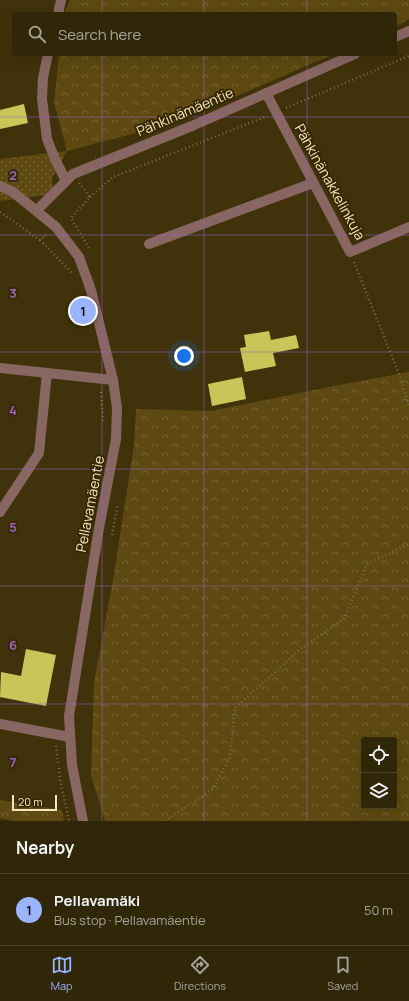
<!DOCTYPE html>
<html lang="en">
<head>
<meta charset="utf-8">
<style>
  :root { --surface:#302608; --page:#382e12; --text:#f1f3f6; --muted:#a8a59c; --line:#4b4329; --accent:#9ab5fd }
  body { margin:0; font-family:Manrope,sans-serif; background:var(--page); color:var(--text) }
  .controls { position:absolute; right:12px; bottom:12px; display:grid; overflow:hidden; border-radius:4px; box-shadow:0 4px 16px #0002 }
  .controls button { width:36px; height:36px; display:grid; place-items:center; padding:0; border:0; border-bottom:1px solid var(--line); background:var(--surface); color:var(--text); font:20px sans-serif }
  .scale { position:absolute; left:12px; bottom:10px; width:45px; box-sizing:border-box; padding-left:4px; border:2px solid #f4e5c2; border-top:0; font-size:11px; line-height:14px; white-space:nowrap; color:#f4e5c2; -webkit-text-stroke:3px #362800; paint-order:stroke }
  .you { position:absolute; left:184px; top:356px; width:14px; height:14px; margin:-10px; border:3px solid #fff; border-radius:50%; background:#1a73e8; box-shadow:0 0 0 6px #1a73e833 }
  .badge { display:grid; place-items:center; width:26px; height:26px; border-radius:50%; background:var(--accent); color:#111; font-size:13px; font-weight:700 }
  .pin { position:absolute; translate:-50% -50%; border:2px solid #fff; box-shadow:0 1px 4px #0006 }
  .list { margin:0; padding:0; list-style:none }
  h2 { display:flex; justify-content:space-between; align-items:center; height:52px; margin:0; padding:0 16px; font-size:17px }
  h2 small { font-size:13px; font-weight:400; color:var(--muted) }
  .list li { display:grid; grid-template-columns:26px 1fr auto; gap:12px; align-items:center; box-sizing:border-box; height:72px; padding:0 16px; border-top:1px solid var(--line) }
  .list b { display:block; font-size:15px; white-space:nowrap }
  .list p { margin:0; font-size:13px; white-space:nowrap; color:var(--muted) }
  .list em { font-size:13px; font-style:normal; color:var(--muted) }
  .icon { flex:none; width:22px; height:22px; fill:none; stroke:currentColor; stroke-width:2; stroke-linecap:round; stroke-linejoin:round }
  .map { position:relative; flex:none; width:409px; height:821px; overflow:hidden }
  .search { position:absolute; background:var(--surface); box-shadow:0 4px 16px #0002; left:12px; right:12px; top:12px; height:44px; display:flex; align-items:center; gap:10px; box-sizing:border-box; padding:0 14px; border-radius:4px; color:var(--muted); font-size:15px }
  .sheet { height:124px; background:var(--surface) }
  nav { display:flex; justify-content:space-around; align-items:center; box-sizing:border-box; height:56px; border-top:1px solid var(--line); background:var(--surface); font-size:11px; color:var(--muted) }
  nav a { display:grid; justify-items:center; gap:2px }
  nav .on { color:var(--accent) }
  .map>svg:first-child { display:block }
  .grass { fill:url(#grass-dots) }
  .forest { fill:url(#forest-crowns); fill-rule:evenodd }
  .building { fill:#c8c659 }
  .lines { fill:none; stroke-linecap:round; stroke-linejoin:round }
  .path { stroke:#7d6e48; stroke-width:2.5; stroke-dasharray:1 3; stroke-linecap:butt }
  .minor { stroke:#886762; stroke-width:10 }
  .grid { fill:none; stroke:#9f64c0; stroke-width:1; stroke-opacity:0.55 }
  .labels { text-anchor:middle; stroke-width:4; stroke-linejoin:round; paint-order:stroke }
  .street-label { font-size:14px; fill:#f4e5c2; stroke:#362800 }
  .grid-label { font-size:13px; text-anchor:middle; font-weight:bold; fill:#9f64c0; stroke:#362800; stroke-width:4; stroke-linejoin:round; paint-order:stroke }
</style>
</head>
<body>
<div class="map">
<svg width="409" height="821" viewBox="0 0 409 821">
  <defs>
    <pattern id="grass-dots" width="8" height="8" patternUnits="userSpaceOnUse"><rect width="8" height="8" fill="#5d4911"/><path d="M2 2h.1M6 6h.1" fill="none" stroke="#756332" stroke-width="1.8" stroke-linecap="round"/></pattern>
    <pattern id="forest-crowns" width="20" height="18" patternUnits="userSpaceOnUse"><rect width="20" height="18" fill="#5d4911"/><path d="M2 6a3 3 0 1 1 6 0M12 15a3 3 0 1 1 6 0" fill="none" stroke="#756332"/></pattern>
  </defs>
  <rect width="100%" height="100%" fill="#40320a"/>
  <polygon class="grass" points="67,151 52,178 54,194 0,201 0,159"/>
  <g class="forest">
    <polygon points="70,0 409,0 409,19 395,27 395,14 64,14"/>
    <polygon points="59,54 334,54 174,123 67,151 54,102"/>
    <path d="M409,372v449h-304l-14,-46 3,-92 19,-103 21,-135 2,-36 75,2 128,-26zM364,740h30v66h-30z"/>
    <polygon points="0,800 62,810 64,821 13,821 0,818"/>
  </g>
  <g class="building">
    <polygon points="24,104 28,123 0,129 0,110"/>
    <polygon points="269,331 271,340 296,335 299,348 273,353 276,366 245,372 240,348 246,347 244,335"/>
    <polygon points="242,377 246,399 212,406 208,384"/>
    <polygon points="26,649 56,655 46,706 0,697 1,672 21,676"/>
  </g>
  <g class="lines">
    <g class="path">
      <polyline points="286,108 409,56"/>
      <polyline points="79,183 90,197 71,218 89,248"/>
      <polyline points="90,197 113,177 265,117"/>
      <polyline points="0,212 40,240 46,235"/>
      <polyline points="40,240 72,273"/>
      <polyline points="354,262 399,374 409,406"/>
      <polyline points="101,392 103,421"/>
      <polyline points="112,535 118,504"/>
      <polyline points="56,746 58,763"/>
      <polyline points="59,768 60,780 69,821"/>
      <polyline points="165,821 213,789 230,757 235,708 303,647 344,619 367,564 409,544"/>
    </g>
    <g class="minor">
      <polyline points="58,14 61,0"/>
      <polyline points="395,37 409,31"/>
      <polyline points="48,54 43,78 42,99 47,139 55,159 66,181"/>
      <polyline points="266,93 350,252 409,227"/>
      <polyline points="0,186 13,192 56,227 79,257 91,290 113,380 117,408 116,439 99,528 69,716 72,765 83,821"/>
      <polyline points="37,210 73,174 192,126 355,54"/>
      <polyline points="149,244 313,183"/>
      <polyline points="0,368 113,380"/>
      <polyline points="0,512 39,453 47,373"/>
      <polyline points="0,724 70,737"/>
    </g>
  </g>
  <path class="grid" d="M102,0v14M204,0v14M307,0v14M102,54v767M204,54v767M307,54v767M0,117h409M0,235h409M0,352h409M0,469h409M0,586h409M0,704h409"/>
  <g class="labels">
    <g class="street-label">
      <text transform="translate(185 112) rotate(-23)" y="5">Pähkinämäentie</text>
      <text transform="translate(330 182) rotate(61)" y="5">Pähkinänakkelinkuja</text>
      <text transform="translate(90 504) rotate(-79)" y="5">Pellavamäentie</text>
    </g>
  </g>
  <g class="grid-label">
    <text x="13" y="180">2</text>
    <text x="13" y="298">3</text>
    <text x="13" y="415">4</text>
    <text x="13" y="532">5</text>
    <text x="13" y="650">6</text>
    <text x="13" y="767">7</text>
  </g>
</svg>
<div class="controls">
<button><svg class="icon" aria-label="locate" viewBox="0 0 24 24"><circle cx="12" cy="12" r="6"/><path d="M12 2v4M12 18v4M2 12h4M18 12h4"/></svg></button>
<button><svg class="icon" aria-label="layers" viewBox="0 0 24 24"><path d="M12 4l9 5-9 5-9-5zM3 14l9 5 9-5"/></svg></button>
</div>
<div class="scale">20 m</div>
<div class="you"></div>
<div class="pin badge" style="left:83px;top:311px">1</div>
<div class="search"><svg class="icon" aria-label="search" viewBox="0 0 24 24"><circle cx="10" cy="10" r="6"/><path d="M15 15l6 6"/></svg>Search here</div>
</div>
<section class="sheet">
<h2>Nearby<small></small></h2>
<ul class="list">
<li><span class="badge">1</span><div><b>Pellavamäki</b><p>Bus stop · Pellavamäentie</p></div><em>50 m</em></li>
</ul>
</section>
<nav>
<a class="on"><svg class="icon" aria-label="map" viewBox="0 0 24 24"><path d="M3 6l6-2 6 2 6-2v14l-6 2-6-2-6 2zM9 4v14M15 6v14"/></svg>Map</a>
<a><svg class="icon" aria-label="directions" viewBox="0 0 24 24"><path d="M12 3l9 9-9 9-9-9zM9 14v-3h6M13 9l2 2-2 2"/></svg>Directions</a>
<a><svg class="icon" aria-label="saved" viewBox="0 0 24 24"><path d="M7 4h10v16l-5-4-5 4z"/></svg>Saved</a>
</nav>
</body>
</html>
